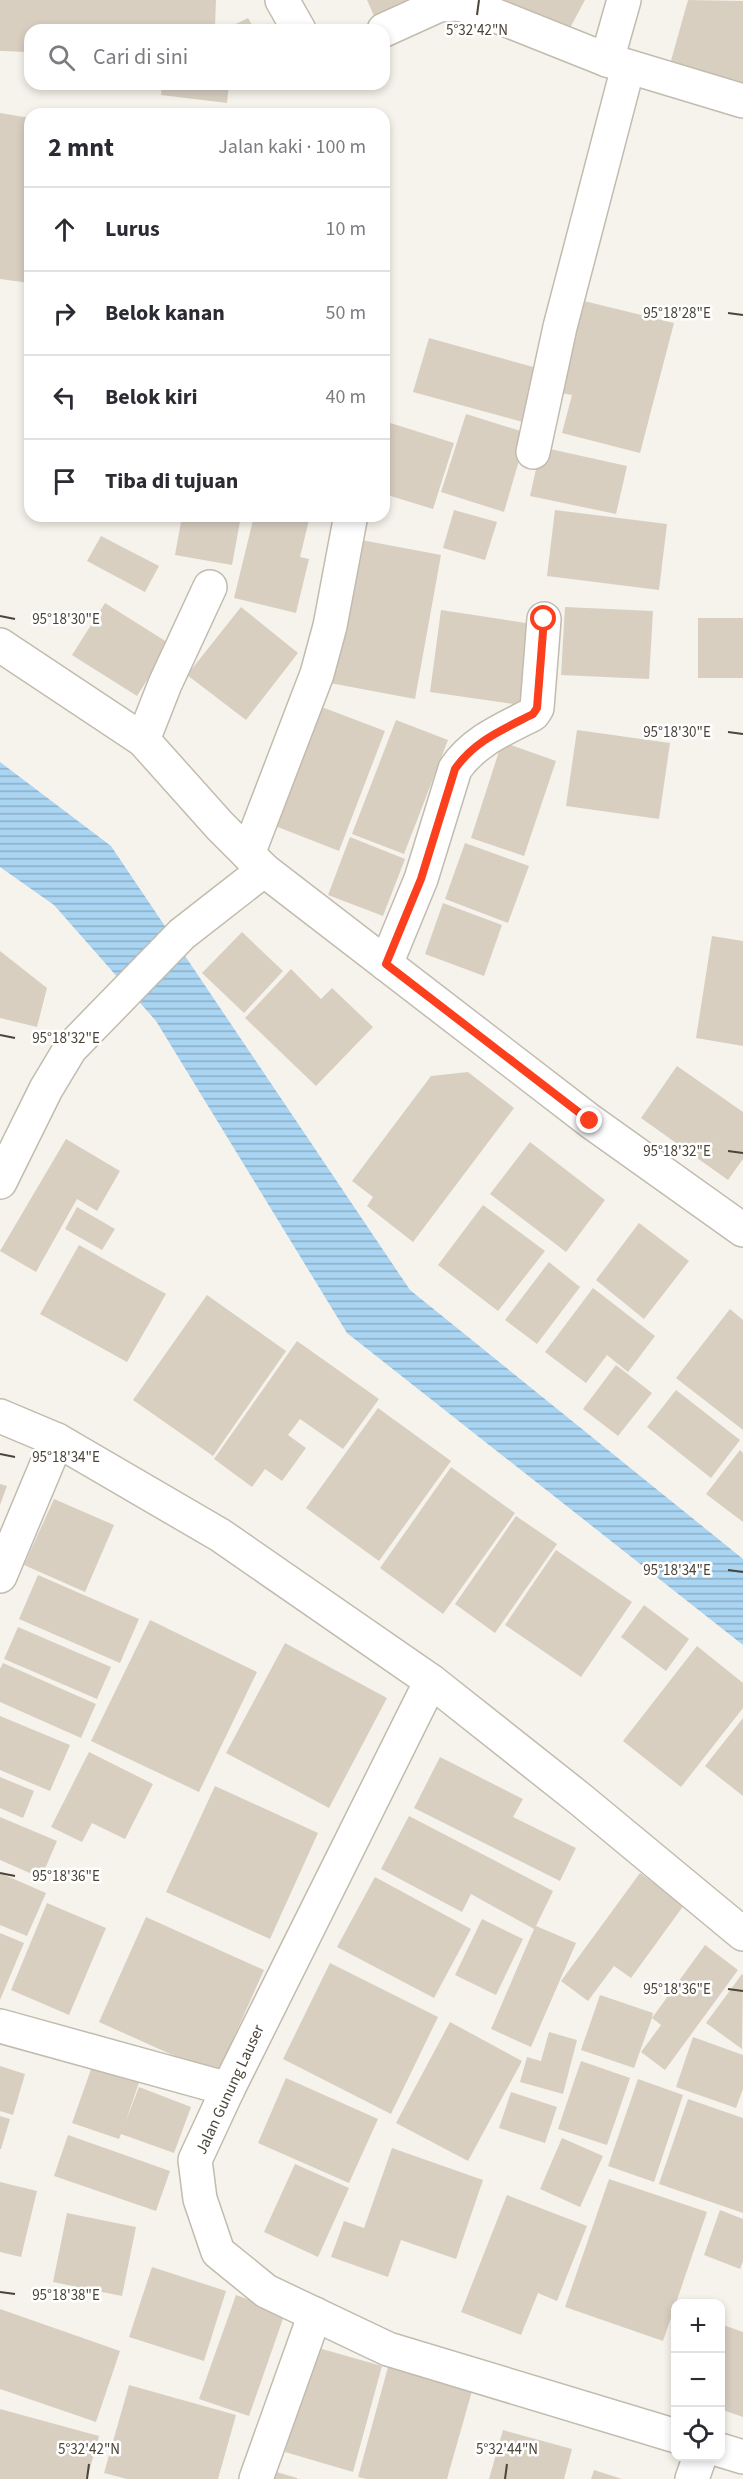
<!DOCTYPE html>
<html lang="id">
<head>
<meta charset="utf-8">
<style>
  :root { --surface:#fff; --page:#f7f7f7; --text:#2b2b33; --muted:#7c7c81; --line:#e1e1e2 }
  body { margin:0; font-family:"Source Sans 3",sans-serif; background:var(--page); color:var(--text) }
  .controls { position:absolute; right:18px; bottom:18px; display:grid; overflow:hidden; border-radius:12px; box-shadow:0 3px 9px #0003 }
  .controls button { width:54px; height:54px; display:grid; place-items:center; padding:0; border:0; border-bottom:2px solid var(--line); background:var(--surface); color:var(--text); font:30px sans-serif }
  .stop { position:absolute; width:18px; height:18px; margin:-14px; border:4px solid #fc3f1d; border-radius:50%; background:#fff }
  .stop.end { background:#fc3f1d; border-color:#fff; box-shadow:0 2px 6px #0008 }
  .list { margin:0; padding:0; list-style:none }
  h2 { display:flex; justify-content:space-between; align-items:center; height:78px; margin:0; padding:0 24px; font-size:26px }
  h2 small { font-size:20px; font-weight:400; color:var(--muted) }
  .list li { display:grid; grid-template-columns:39px 1fr auto; gap:18px; align-items:center; box-sizing:border-box; height:84px; padding:0 24px; border-top:2px solid var(--line) }
  .list b { display:block; font-size:22px; white-space:nowrap }
  .list em { font-size:20px; font-style:normal; color:var(--muted) }
  .icon { flex:none; width:33px; height:33px; fill:none; stroke:currentColor; stroke-width:2; stroke-linecap:round; stroke-linejoin:round }
  .map { position:relative; flex:none; width:743px; height:2479px; overflow:hidden }
  .search { position:absolute; background:var(--surface); box-shadow:0 3px 9px #0003; left:24px; top:24px; width:366px; height:66px; display:flex; align-items:center; gap:15px; box-sizing:border-box; padding:0 21px; border-radius:18px; color:var(--muted); font-size:22px }
  .panel { position:absolute; background:var(--surface); box-shadow:0 3px 9px #0003; left:24px; top:108px; width:366px; height:414px; border-radius:18px }
  .map>svg:first-child { display:block }
  .water { fill:url(#water-rules) }
  .building { fill:#d8cfc1 }
  .lines { fill:none; stroke-linecap:round; stroke-linejoin:round }
  .minor-casing { stroke:#c2bbae; stroke-width:36 }
  .minor { stroke:#fff; stroke-width:33 }
  .route { stroke:#fc3f1d; stroke-width:8 }
  .ticks { fill:none; stroke:#4b4439; stroke-width:2 }
  .labels { text-anchor:middle; stroke-width:5; stroke-linejoin:round; paint-order:stroke }
  .street-label { font-size:16px; fill:#4b4439; stroke:#fff }
  .ticks-label { font-size:15px; text-anchor:middle; fill:#4b4439; stroke:#fff; stroke-width:5; stroke-linejoin:round; paint-order:stroke }
</style>
</head>
<body>
<div class="map">
<svg width="743" height="2479" viewBox="0 0 743 2479">
  <defs>
    <pattern id="water-rules" width="6" height="5" patternUnits="userSpaceOnUse" patternTransform="scale(1.5)"><rect width="6" height="5" fill="#a9d4f2"/><path d="M0 2.5h6" fill="none" stroke="#8caec5"/></pattern>
  </defs>
  <rect width="100%" height="100%" fill="#f6f3ec"/>
  <polygon class="water" points="0,762 111,846 410,1290 743,1559 743,1645 347,1333 156,1021 54,905 0,867"/>
  <g class="building">
    <polygon points="0,0 216,0 215,27 156,24 155,30 30,30 30,52 0,51"/>
    <polygon points="367,0 409,0 374,16"/>
    <polygon points="493,0 585,0 563,41"/>
    <polygon points="688,0 743,1 743,84 670,64"/>
    <polygon points="248,18 255,30 224,30"/>
    <polygon points="162,84 229,84 227,103 161,95"/>
    <polygon points="0,113 30,118 30,283 0,279"/>
    <polygon points="584,301 674,323 640,453 562,433 572,395 561,393"/>
    <polygon points="429,338 544,370 530,424 413,392"/>
    <polygon points="466,414 527,433 504,512 441,492"/>
    <polygon points="384,421 454,443 433,509 384,494"/>
    <polygon points="541,447 627,466 616,514 530,496"/>
    <polygon points="454,510 497,522 485,560 443,548"/>
    <polygon points="555,510 667,524 659,590 547,576"/>
    <polygon points="182,516 241,516 232,565 175,555"/>
    <polygon points="254,516 292,516 309,520 300,557 309,559 296,613 234,598"/>
    <polygon points="101,536 159,566 145,592 87,561"/>
    <polygon points="356,539 441,555 415,699 330,683"/>
    <polygon points="105,603 170,644 137,696 72,655"/>
    <polygon points="241,607 298,653 246,720 187,675"/>
    <polygon points="565,607 653,611 649,679 561,675"/>
    <polygon points="441,610 532,624 521,705 430,692"/>
    <rect x="698" y="618" width="45" height="60"/>
    <polygon points="311,703 385,731 339,851 265,822"/>
    <polygon points="396,720 448,740 404,854 352,834"/>
    <polygon points="577,730 670,743 659,819 566,806"/>
    <polygon points="502,742 556,761 524,856 471,838"/>
    <polygon points="350,837 405,859 383,916 328,895"/>
    <polygon points="465,843 529,866 508,923 445,899"/>
    <polygon points="443,903 502,925 484,976 425,954"/>
    <polygon points="242,932 283,971 244,1013 202,973"/>
    <polygon points="712,936 743,941 743,1046 696,1038"/>
    <polygon points="0,951 47,988 37,1027 0,1018"/>
    <polygon points="291,969 321,999 332,988 373,1027 316,1086 245,1018"/>
    <polygon points="677,1066 743,1112 743,1159 728,1180 641,1118"/>
    <polygon points="468,1072 514,1108 413,1242 367,1206 373,1197 352,1181 431,1076"/>
    <polygon points="66,1139 120,1171 97,1211 77,1199 36,1272 0,1251"/>
    <polygon points="530,1142 605,1200 566,1252 490,1194"/>
    <polygon points="483,1205 545,1251 498,1311 438,1265"/>
    <polygon points="77,1207 115,1229 102,1250 65,1229"/>
    <polygon points="639,1223 689,1261 644,1319 596,1280"/>
    <polygon points="79,1245 166,1294 127,1362 40,1314"/>
    <polygon points="549,1262 580,1287 537,1344 505,1320"/>
    <polygon points="593,1288 655,1336 628,1372 607,1355 586,1383 545,1352"/>
    <polygon points="207,1295 286,1351 213,1456 133,1400"/>
    <polygon points="730,1309 743,1320 743,1430 676,1378"/>
    <polygon points="297,1341 379,1399 343,1449 300,1419 288,1435 306,1448 282,1481 265,1469 252,1487 214,1459"/>
    <polygon points="616,1365 652,1393 618,1436 583,1409"/>
    <polygon points="676,1390 740,1440 711,1478 647,1427"/>
    <polygon points="378,1408 451,1461 379,1561 306,1508"/>
    <polygon points="740,1450 743,1453 743,1522 706,1494"/>
    <polygon points="451,1467 515,1513 443,1614 380,1568"/>
    <polygon points="0,1484 7,1486 0,1505"/>
    <polygon points="54,1499 114,1525 85,1592 24,1565"/>
    <polygon points="516,1516 557,1544 495,1633 455,1604"/>
    <polygon points="556,1550 632,1602 581,1677 505,1625"/>
    <polygon points="38,1575 139,1619 120,1663 19,1619"/>
    <polygon points="644,1605 689,1639 666,1671 621,1637"/>
    <polygon points="150,1620 257,1672 199,1792 91,1741"/>
    <polygon points="18,1627 111,1667 97,1699 4,1659"/>
    <polygon points="285,1643 387,1698 329,1808 226,1753"/>
    <polygon points="697,1646 743,1683 743,1708 681,1787 623,1741"/>
    <polygon points="3,1663 96,1704 81,1738 0,1702 0,1669"/>
    <polygon points="0,1716 70,1745 50,1791 0,1770"/>
    <polygon points="743,1718 743,1796 705,1766"/>
    <polygon points="89,1752 153,1784 125,1839 92,1823 82,1842 51,1827"/>
    <polygon points="440,1757 523,1799 513,1817 576,1848 560,1881 414,1808"/>
    <polygon points="0,1777 34,1791 23,1818 0,1808"/>
    <polygon points="215,1786 318,1833 270,1939 166,1892"/>
    <polygon points="409,1816 553,1891 536,1926 576,1943 531,2047 491,2029 534,1929 471,1894 462,1912 381,1869"/>
    <polygon points="0,1817 57,1841 41,1878 0,1860"/>
    <polygon points="0,1873 46,1893 27,1936 0,1925"/>
    <polygon points="640,1873 684,1905 631,1978 614,1966 588,2001 561,1981"/>
    <polygon points="375,1877 471,1929 434,1998 337,1947"/>
    <polygon points="47,1903 106,1928 69,2015 11,1990"/>
    <polygon points="146,1917 264,1970 217,2075 99,2022"/>
    <polygon points="482,1919 523,1939 496,1995 455,1975"/>
    <polygon points="0,1933 24,1943 0,2000"/>
    <polygon points="705,1945 738,1970 665,2070 641,2052 661,2025 652,2018 634,2068 581,2050 600,1995 653,2013 652,2018"/>
    <polygon points="330,1963 438,2017 391,2114 283,2059"/>
    <polygon points="742,1974 743,1975 742,2049 706,2023"/>
    <polygon points="450,2022 522,2061 468,2161 396,2123"/>
    <polygon points="549,2032 577,2040 563,2094 520,2082 527,2057 541,2061"/>
    <polygon points="693,2037 743,2055 743,2089 736,2108 676,2087"/>
    <polygon points="95,2058 142,2074 125,2123 139,2087 191,2107 174,2153 121,2134 119,2139 72,2123"/>
    <polygon points="581,2061 630,2078 607,2145 558,2129"/>
    <polygon points="0,2066 25,2074 13,2115 0,2111"/>
    <polygon points="286,2078 378,2119 349,2183 258,2143"/>
    <polygon points="638,2079 683,2095 654,2182 608,2166"/>
    <polygon points="511,2092 557,2107 545,2143 499,2128"/>
    <polygon points="688,2099 743,2118 743,2213 659,2184"/>
    <polygon points="0,2116 10,2119 1,2149 0,2149"/>
    <polygon points="68,2135 170,2171 156,2211 54,2176"/>
    <polygon points="562,2138 603,2156 580,2207 540,2189"/>
    <polygon points="392,2148 483,2180 456,2259 401,2240 388,2277 331,2257 344,2221 364,2228"/>
    <polygon points="295,2164 349,2188 318,2257 264,2232"/>
    <polygon points="609,2179 707,2212 663,2341 565,2307"/>
    <polygon points="0,2182 37,2191 21,2257 0,2252"/>
    <polygon points="507,2195 587,2226 557,2301 538,2293 521,2335 461,2312"/>
    <polygon points="720,2210 743,2219 743,2261 740,2269 704,2255"/>
    <polygon points="67,2213 136,2227 122,2296 53,2282"/>
    <polygon points="152,2267 226,2291 204,2361 129,2337"/>
    <polygon points="236,2295 285,2313 249,2416 199,2399"/>
    <polygon points="0,2309 120,2351 96,2422 0,2389"/>
    <polygon points="723,2325 743,2332 743,2417 720,2409 720,2332"/>
    <polygon points="315,2347 382,2366 353,2472 285,2452"/>
    <polygon points="388,2367 472,2391 447,2479 367,2479 358,2477"/>
    <polygon points="129,2385 236,2415 218,2479 127,2479 104,2473"/>
    <polygon points="0,2409 99,2436 87,2479 0,2479"/>
    <polygon points="503,2430 572,2449 564,2479 489,2479"/>
    <polygon points="594,2470 622,2479 591,2479"/>
    <polygon points="273,2471 297,2478 297,2479 271,2479"/>
  </g>
  <g class="lines">
    <defs>
      <g id="minor">
        <polyline points="282,0 299,30"/>
        <polyline points="384,30 439,5 457,4 479,9 607,60 743,101"/>
        <polyline points="607,60 624,0"/>
        <polyline points="533,452 560,327 628,67"/>
        <polyline points="0,645 143,740 220,826 264,870 590,1121 743,1230"/>
        <polyline points="143,740 165,684 210,587"/>
        <polyline points="248,854 317,674 330,626 350,520"/>
        <path d="M386,964l35,-85 34,-110c19,-28 49,-40 78,-55l4,-6 7,-89"/>
        <polyline points="0,1182 46,1089 70,1049 182,934 264,870"/>
        <polyline points="0,1416 57,1440 220,1535 431,1681 580,1799 743,1934"/>
        <polyline points="0,1576 57,1440"/>
        <polyline points="431,1681 228,2089 195,2160 200,2199 218,2252 266,2291 388,2349 676,2436"/>
        <polyline points="0,2026 228,2089"/>
        <polyline points="720,2450 743,2457"/>
        <polyline points="256,2479 315,2314"/>
        <polyline points="692,2479 700,2456"/>
      </g>
    </defs>
    <use href="#minor" class="minor-casing"/>
    <use href="#minor" class="minor"/>
  </g>
  <g class="lines">
    <path class="route" d="M544,619l-7,89 -4,6c-29,15 -59,27 -78,55l-34,110 -35,85 204,157"/>
  </g>
  <path class="ticks" d="M477,15l2,-15M728,313l15,2M0,616l15,3M728,732l15,2M0,1035l15,3M728,1151l15,2M0,1454l15,3M728,1570l15,2M0,1873l15,3M728,1989l15,2M0,2292l15,2M87,2479l2,-15M505,2479l2,-15"/>
  <g class="labels">
    <g class="street-label">
      <text transform="translate(229 2089) rotate(-65)" y="6">Jalan Gunung Lauser</text>
    </g>
  </g>
  <g class="ticks-label">
    <text x="477" y="35">5°32'42"N</text>
    <text x="677" y="318">95°18'28"E</text>
    <text x="66" y="624">95°18'30"E</text>
    <text x="677" y="737">95°18'30"E</text>
    <text x="66" y="1043">95°18'32"E</text>
    <text x="677" y="1156">95°18'32"E</text>
    <text x="66" y="1462">95°18'34"E</text>
    <text x="677" y="1575">95°18'34"E</text>
    <text x="66" y="1881">95°18'36"E</text>
    <text x="677" y="1994">95°18'36"E</text>
    <text x="66" y="2300">95°18'38"E</text>
    <text x="89" y="2454">5°32'42"N</text>
    <text x="507" y="2454">5°32'44"N</text>
  </g>
</svg>
<div class="controls">
<button>+</button>
<button>−</button>
<button><svg class="icon" aria-label="locate" viewBox="0 0 24 24"><circle cx="12" cy="12" r="6"/><path d="M12 2v4M12 18v4M2 12h4M18 12h4"/></svg></button>
</div>
<div class="stop" style="left:544px;top:619px"></div>
<div class="stop end" style="left:590px;top:1121px"></div>
<div class="search"><svg class="icon" aria-label="search" viewBox="0 0 24 24"><circle cx="10" cy="10" r="6"/><path d="M15 15l6 6"/></svg>Cari di sini</div>
<section class="panel">
<h2>2 mnt<small>Jalan kaki · 100 m</small></h2>
<ul class="list">
<li><svg class="icon" aria-label="ahead" viewBox="0 0 24 24"><path d="M12 20V5M6 11l6-6 6 6"/></svg><div><b>Lurus</b></div><em>10 m</em></li>
<li><svg class="icon" aria-label="right" viewBox="0 0 24 24"><path d="M7 20v-9h11M14 6l5 5-5 5"/></svg><div><b>Belok kanan</b></div><em>50 m</em></li>
<li><svg class="icon" aria-label="left" viewBox="0 0 24 24"><path d="M17 20v-9H6M10 6l-5 5 5 5"/></svg><div><b>Belok kiri</b></div><em>40 m</em></li>
<li><svg class="icon" aria-label="arrive" viewBox="0 0 24 24"><path d="M6 21V4h12l-3 4 3 4H6"/></svg><div><b>Tiba di tujuan</b></div></li>
</ul>
</section>
</div>
</body>
</html>
